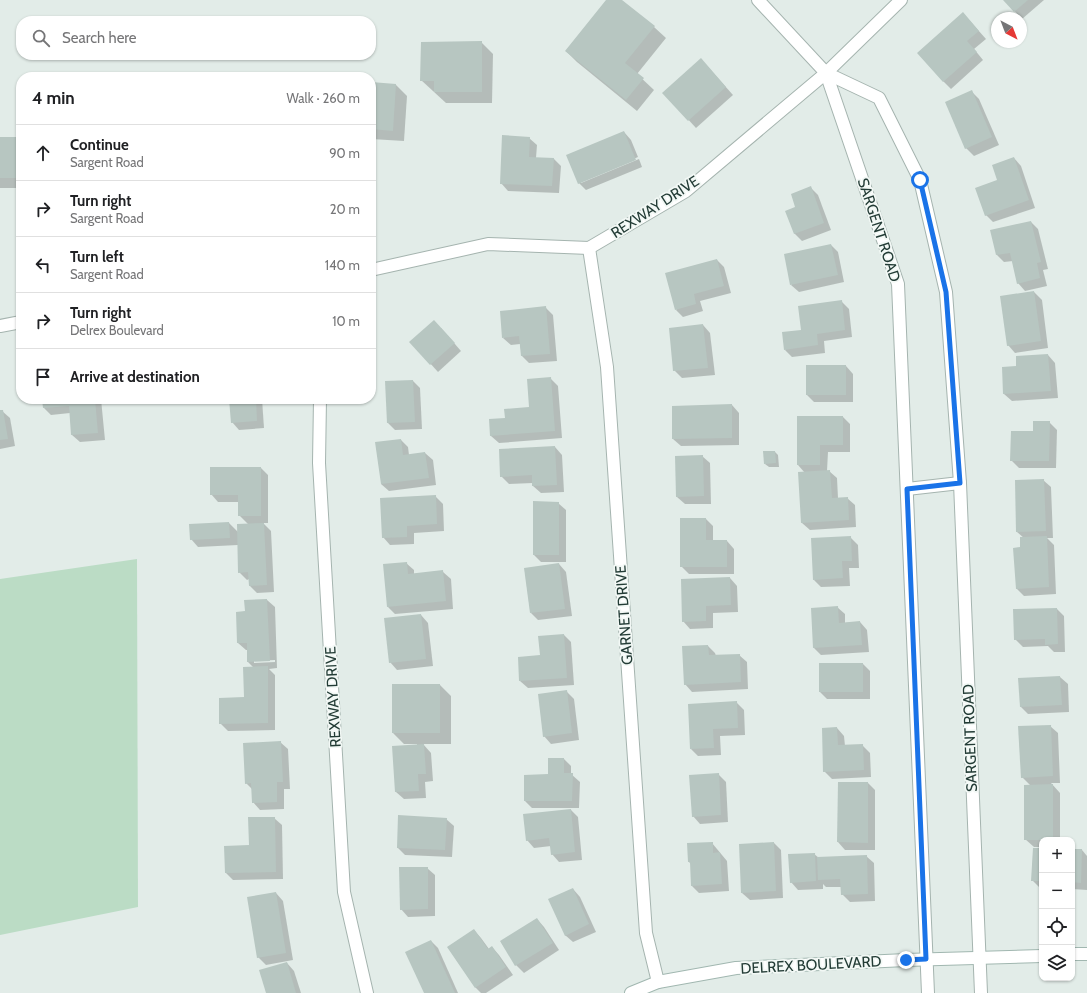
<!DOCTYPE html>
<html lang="en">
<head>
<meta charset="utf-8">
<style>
  :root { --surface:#fff; --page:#f2f2f2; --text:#202124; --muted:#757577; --line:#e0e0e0 }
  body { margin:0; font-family:Cabin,sans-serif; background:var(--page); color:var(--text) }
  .controls { position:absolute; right:12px; bottom:12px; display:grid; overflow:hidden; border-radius:8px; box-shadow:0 1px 3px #0004 }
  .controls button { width:36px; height:36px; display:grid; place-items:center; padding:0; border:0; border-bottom:1px solid var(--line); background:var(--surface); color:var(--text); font:20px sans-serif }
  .compass { position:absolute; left:991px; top:12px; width:36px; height:36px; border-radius:50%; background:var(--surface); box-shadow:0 1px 3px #0004; rotate:138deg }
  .stop { position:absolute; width:12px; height:12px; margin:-9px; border:3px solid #1a73e8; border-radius:50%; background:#fff }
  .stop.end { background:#1a73e8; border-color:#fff; box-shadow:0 1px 4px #0008 }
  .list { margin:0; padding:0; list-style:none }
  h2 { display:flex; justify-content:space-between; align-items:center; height:52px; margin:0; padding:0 16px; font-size:17px }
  h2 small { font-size:13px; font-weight:400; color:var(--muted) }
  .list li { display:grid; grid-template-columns:26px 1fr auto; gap:12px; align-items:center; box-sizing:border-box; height:56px; padding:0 16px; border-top:1px solid var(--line) }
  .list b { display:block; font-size:15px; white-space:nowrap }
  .list p { margin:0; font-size:13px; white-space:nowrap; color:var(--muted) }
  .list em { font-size:13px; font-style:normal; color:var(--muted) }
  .icon { flex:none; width:22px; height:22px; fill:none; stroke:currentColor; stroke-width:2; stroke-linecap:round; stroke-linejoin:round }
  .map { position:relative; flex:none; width:1087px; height:993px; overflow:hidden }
  .search { position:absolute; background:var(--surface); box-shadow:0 1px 3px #0004; left:16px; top:16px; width:360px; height:44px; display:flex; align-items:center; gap:10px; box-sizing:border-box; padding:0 14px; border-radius:16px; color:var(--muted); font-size:15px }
  .panel { position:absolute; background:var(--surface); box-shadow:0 1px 3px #0004; left:16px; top:72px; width:360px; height:332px; border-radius:16px }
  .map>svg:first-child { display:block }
  .green { fill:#bbdcc5 }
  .shadow { fill:#0003; fill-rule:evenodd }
  .building { fill:#b7c6c1 }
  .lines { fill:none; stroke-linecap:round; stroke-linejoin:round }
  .street-casing { stroke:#a5b4af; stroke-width:14 }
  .secondary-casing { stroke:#a1b7b0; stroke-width:14 }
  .street { stroke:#fff; stroke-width:12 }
  .secondary { stroke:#fff; stroke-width:12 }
  .route { stroke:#1a73e8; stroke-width:5 }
  .labels { text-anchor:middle; stroke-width:3.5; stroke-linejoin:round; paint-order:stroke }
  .street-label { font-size:15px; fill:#233c36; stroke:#f2f8f5 }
</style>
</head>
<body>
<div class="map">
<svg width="1087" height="993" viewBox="0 0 1087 993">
  <rect width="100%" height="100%" fill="#e2ece8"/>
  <polygon class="green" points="137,559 138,907 0,935 0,579"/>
  <g class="shadow">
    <polygon points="607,0 621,0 654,27 666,38 637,74 654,90 637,111 577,62 566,51"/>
    <polygon points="1004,0 1044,0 1022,19"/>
    <polygon points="970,21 986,39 974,49 983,60 951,89 943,81"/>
    <polygon points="481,42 493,54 492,103 446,103 421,80"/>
    <polygon points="708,67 733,95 696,128 664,93"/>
    <polygon points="371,83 396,85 407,96 404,141 371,139"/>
    <polygon points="972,92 979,99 999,145 974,156 966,148"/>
    <polygon points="624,132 631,140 638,157 581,181 581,183 639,159 642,167 586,190 579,183"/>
    <rect x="0" y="138" width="21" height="50"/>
    <polygon points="529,138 537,145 536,158 554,159 561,166 559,193 508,191 501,183"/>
    <polygon points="1014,158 1021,166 1035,208 993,222 986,215 998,181"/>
    <polygon points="811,188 818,195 831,230 802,241 794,233 796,208"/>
    <polygon points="1031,222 1038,229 1048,269 1043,270 1047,286 1025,291 1018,283 1013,261 1004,262 997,255 992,231"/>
    <polygon points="831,245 838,252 844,282 799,292 791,285"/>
    <polygon points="717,260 724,267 731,293 700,301 703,311 683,317 676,310"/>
    <polygon points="1034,292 1042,300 1048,348 1015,353 1008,345"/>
    <polygon points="841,301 849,309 852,337 824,341 825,353 792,357 785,350 802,331"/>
    <polygon points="546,308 553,315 557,361 529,363 522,356 520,344 511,345 503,338"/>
    <polygon points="703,325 710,333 715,375 682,378 674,370"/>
    <polygon points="441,328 461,351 438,372 411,342"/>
    <polygon points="1048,355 1055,363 1058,398 1012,401 1004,394 1003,368 1017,367"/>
    <polygon points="846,366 853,374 853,402 814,402 807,395"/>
    <polygon points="550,378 558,386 562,438 499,443 491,436 490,420 506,419 530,408"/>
    <polygon points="413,381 420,388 422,429 395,430 388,423"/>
    <polygon points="43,399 101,399 105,440 80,442 72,435 70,413 51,415 44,408"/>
    <polygon points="143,399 186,399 145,401"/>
    <polygon points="230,399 262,399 264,428 239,430 232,422"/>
    <polygon points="732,405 739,413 739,445 681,446 673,439"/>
    <polygon points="0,411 2,411 10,418 15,446 0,449"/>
    <polygon points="798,417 843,417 850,424 850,452 828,452 827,471 829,471 837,478 838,498 847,498 855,505 856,527 810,530 802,523 799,473 805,473 798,465"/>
    <polygon points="1049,422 1057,430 1056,468 1019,468 1011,460"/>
    <polygon points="401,440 408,447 409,455 425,453 433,460 436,485 389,491 381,484"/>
    <polygon points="555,447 562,455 564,492 541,493 533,486 533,483 509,484 501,476"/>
    <polygon points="775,452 778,455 779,467 769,467 765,464"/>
    <polygon points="702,456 710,463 711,504 685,504 677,497"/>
    <polygon points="261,468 268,475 268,523 263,523 271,531 274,592 257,593 250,586 249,579 247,580 239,572 238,545 198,547 191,539 229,523 238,532 248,524 239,515 239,502 218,502 211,494"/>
    <polygon points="1043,480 1051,487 1053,538 1047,538 1054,545 1056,594 1024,596 1016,588 1024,538 1017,532"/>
    <polygon points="435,496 443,504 444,531 414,533 414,544 390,545 383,537"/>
    <polygon points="558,503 566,510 566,562 541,562 534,555"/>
    <polygon points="706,519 713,526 713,541 727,541 734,549 734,574 689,574 681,566"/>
    <polygon points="850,537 858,545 859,568 849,568 850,586 821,587 814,580"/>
    <polygon points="406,563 414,570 414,574 443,572 451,579 453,609 395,614 388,607"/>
    <polygon points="559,564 566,572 572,616 538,620 531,613"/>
    <polygon points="730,578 737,586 738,612 713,613 713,628 690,629 683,621"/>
    <path d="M267,600l8,7 2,61 -8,1 6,6v55l-47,1 -8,-8 25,-25 9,-30 -6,-6v-12h-2l-8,-7 8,-31 -1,-11zM275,660v2l-21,1v-2z"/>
    <polygon points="837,607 845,614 845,623 860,622 867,630 869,652 821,655 814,648 812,609"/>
    <polygon points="1057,609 1064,616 1065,652 1054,652 1048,646 1023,647 1015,639"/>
    <polygon points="421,615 428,623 433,666 397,670 390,662"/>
    <polygon points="564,635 571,642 574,685 528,688 520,681 541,656"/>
    <polygon points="708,646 715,653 716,656 739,655 747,662 748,689 692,692 685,684"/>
    <polygon points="820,664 863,664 870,671 870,699 827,699 820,692"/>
    <polygon points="1060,677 1068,684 1069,712 1028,714 1021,707 1019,679"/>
    <polygon points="440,685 451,696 451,744 423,744 431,753 433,781 425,782 426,798 404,799 396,792 393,747 417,746 417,744 404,744 393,733"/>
    <polygon points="566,691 574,699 579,740 551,744 544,736"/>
    <polygon points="736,702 744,710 745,735 720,736 721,755 698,756 691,749"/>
    <polygon points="1050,726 1058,733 1060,783 1051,783 1060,793 1060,840 1042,840 1042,847 1034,847 1034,849 1042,849 1042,888 1040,888 1032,880 1034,847 1025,839 1030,785 1022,777"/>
    <polygon points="837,728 844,736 845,746 862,745 870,753 871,777 832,779 824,771"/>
    <polygon points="280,742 288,749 290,789 284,789 284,809 260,810 253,802 252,789 246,783"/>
    <polygon points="564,759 571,766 571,774 580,782 579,808 532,808 525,801"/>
    <polygon points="718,774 726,782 728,822 700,824 693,816"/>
    <polygon points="839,783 868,783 875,790 875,850 845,850 838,842"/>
    <polygon points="571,810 578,817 582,860 559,862 552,854 551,846 534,848 527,840"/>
    <polygon points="274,818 282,825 283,879 233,880 226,873"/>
    <polygon points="446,819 454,826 452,857 405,855 398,848"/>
    <polygon points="712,843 727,861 729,891 699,893 692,886 691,864 689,862"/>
    <polygon points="774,843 781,850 783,898 750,900 742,893"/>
    <polygon points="1072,850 1082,850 1087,856 1087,890 1072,889"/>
    <polygon points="814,854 819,858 866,856 874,863 875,901 850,902 842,894 842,887 826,887 823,884 823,889 798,890 791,882"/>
    <polygon points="427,868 435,875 435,916 408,917 401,909"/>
    <polygon points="573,889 580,897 596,932 573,942 565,935"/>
    <polygon points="276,893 283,901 293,960 266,965 258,957"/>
    <polygon points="537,919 544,927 559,950 524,973 516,965 501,942"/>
    <polygon points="474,930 481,938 489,949 492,947 499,955 513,975 486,993 481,993 476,988 448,947"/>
    <polygon points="431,941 438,948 458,993 425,993"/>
    <polygon points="287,963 294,971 301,993 267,993"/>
  </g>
  <g class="building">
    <polygon points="606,0 622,0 655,26 625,63 644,78 626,100 565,51"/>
    <polygon points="1003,0 1028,0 1014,12"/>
    <polygon points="963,12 979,31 967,41 977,52 943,82 917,53"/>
    <polygon points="482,41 482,92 434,92 434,81 420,81 421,42"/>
    <polygon points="701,58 726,87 688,121 662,93"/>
    <polygon points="371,82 396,84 393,131 371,129"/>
    <polygon points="972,90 992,137 965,149 945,102"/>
    <polygon points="624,131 636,160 578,184 566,155"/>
    <polygon points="502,135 530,137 529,157 554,158 552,186 500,184"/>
    <rect x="0" y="137" width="21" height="41"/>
    <polygon points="1014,157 1029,200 985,216 975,188 997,180 992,165"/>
    <polygon points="811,186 824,223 794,234 785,211 795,207 791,194"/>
    <polygon points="1031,221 1041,262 1037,263 1040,278 1017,284 1010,253 996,255 990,230"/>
    <polygon points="831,244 838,275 790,285 784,254"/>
    <polygon points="717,259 724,286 694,294 696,304 675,310 665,273"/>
    <polygon points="1034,291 1041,341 1007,346 1000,296"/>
    <polygon points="842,300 845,330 817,334 818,345 784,350 782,332 801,330 798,306"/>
    <polygon points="546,306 550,354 521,356 519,336 502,338 500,311"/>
    <polygon points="434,320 455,343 430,365 409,342"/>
    <polygon points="703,324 708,368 673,371 669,328"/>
    <polygon points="1048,354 1051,391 1003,394 1002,367 1016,366 1016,356"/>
    <rect x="806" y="365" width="40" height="30"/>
    <polygon points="551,377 555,431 490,436 489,419 505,418 504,409 529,407 527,379"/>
    <polygon points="413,380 415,422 387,423 385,381"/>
    <polygon points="42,399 95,399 98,433 71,435 69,406 43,408"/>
    <polygon points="229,399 256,399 257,421 231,423"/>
    <polygon points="732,404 732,438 672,439 672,406"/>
    <polygon points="0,410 3,410 8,439 0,440"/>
    <polygon points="797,416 843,416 843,445 820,445 820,465 797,465"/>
    <polygon points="1033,421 1050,421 1049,461 1010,461 1011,431 1033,431"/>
    <polygon points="401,439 403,455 425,452 429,478 381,484 375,442"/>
    <polygon points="555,446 557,485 532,486 532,475 500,477 499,449"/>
    <polygon points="763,451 775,451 776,463 764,464"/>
    <polygon points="703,455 704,496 676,497 675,456"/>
    <polygon points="210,467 261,467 261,516 238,516 238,495 210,495"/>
    <polygon points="830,470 832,498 848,497 849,520 801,523 798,472"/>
    <polygon points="1044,479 1046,531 1016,532 1015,480"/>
    <polygon points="436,495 437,524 407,526 407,537 382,538 380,498"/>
    <polygon points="533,501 559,502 559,555 533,555"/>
    <polygon points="680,518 706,518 706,540 727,540 727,567 680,567"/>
    <polygon points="229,522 230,538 190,540 189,524"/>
    <polygon points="264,523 267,585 249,586 248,572 238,573 237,524"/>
    <polygon points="851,536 852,561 842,561 843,578 813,580 811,538"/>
    <polygon points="1047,536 1049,587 1016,589 1013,548 1020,547 1020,537"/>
    <polygon points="407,562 408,574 443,570 446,601 387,607 383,564"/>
    <polygon points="559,563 565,609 530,613 524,568"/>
    <polygon points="730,577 731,605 706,606 706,621 682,622 681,579"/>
    <polygon points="267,599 270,661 247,662 247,643 237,643 236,612 245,611 244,600"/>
    <polygon points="838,606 839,623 860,621 862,645 813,648 811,608"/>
    <polygon points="1057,608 1058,644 1045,645 1045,639 1014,640 1013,609"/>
    <polygon points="421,614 426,659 389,663 384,618"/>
    <polygon points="564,634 567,678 519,681 518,657 540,655 538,636"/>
    <polygon points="708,645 709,655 740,654 741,682 684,685 682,646"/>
    <rect x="819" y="663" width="44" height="29"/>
    <polygon points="268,666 268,723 219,724 219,698 244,697 243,667"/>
    <polygon points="1060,676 1062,705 1020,707 1018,678"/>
    <rect x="392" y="684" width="48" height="49"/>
    <polygon points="567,690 572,733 543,737 538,694"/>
    <polygon points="737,701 738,728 713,729 714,748 690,749 688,704"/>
    <polygon points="1051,725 1053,776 1021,778 1018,726"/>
    <polygon points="837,727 838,745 863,744 864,770 823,772 822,728"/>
    <polygon points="281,741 283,782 277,782 277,802 252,803 251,783 245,784 243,743"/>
    <polygon points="424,744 426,774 418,774 419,791 395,792 392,746"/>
    <polygon points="548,758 564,758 564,773 573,773 572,801 524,801 524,775 548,774"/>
    <polygon points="719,773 721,815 692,817 689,775"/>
    <polygon points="838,782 868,782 868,843 837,842"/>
    <polygon points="1053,784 1053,840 1024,840 1024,785"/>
    <polygon points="571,809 575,852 551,855 549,838 526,841 523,814"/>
    <polygon points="398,815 447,818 445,850 397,848"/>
    <polygon points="248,817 275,817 276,872 225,873 224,846 249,845"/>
    <polygon points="713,842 713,853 720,852 722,884 691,886 690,862 688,862 687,843"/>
    <polygon points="774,842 776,891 741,893 739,844"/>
    <polygon points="1033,848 1042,848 1042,881 1031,881"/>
    <polygon points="1072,849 1082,849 1081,883 1072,882"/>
    <polygon points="815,853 816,881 790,883 788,854"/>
    <polygon points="867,855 868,894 841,895 840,879 818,880 817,857"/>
    <polygon points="399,867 428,867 428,909 400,910"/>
    <polygon points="573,888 589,924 565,936 548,899"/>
    <polygon points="276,892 286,953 257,958 247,897"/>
    <polygon points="537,918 553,943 515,966 500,941"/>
    <polygon points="474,929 488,949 492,946 506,967 475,988 447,947"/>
    <polygon points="431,940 455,993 424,993 405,952"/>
    <polygon points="287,962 296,993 266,993 259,970"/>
  </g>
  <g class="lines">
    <defs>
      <g id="street">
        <polyline points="758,0 826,73 879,98 920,180 946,292 960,483 981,993"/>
        <polyline points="826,73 898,284 928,993"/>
        <polyline points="589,248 607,367 646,933 658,982"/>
        <polyline points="371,270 488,244 589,248 686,191 826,73 901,0"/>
        <polyline points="0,326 21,322"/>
        <polyline points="320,399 319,463 344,892 367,993"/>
        <polyline points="907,489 960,483"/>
      </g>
      <g id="secondary">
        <polyline points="1072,954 1087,954"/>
        <polyline points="631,993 658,982 736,968 906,960 1042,956"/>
      </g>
    </defs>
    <use href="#street" class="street-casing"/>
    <use href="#secondary" class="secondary-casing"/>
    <use href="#street" class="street"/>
    <use href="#secondary" class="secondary"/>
  </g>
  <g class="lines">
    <polyline class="route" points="906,960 926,959 907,489 960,483 946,292 920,180"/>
  </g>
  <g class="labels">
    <g class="street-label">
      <text transform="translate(655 207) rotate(-33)" y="5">REXWAY DRIVE</text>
      <text transform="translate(879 230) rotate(72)" y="5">SARGENT ROAD</text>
      <text transform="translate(624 615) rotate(-94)" y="5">GARNET DRIVE</text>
      <text transform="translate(333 697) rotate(-93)" y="5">REXWAY DRIVE</text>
      <text transform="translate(970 738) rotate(-92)" y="5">SARGENT ROAD</text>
      <text transform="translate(811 965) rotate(-3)" y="5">DELREX BOULEVARD</text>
    </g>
  </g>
</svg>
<div class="controls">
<button>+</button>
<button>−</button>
<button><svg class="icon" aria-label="locate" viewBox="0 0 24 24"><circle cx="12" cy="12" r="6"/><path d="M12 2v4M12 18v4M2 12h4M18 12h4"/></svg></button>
<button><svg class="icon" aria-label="layers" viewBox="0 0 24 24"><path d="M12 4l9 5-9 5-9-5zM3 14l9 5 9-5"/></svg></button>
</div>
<svg class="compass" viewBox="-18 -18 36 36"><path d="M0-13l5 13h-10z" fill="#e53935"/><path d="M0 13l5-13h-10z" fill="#757577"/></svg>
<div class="stop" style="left:920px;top:180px"></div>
<div class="stop end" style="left:906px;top:960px"></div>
<div class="search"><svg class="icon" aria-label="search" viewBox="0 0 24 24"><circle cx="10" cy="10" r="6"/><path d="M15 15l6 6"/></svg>Search here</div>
<section class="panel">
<h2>4 min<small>Walk · 260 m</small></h2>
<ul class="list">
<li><svg class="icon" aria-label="ahead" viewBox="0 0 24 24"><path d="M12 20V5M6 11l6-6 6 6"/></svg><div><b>Continue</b><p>Sargent Road</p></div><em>90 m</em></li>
<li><svg class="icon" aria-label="right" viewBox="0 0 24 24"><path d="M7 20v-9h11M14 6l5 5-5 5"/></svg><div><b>Turn right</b><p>Sargent Road</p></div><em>20 m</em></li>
<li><svg class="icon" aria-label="left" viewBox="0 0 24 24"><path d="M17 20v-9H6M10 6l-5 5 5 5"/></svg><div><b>Turn left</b><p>Sargent Road</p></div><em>140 m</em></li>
<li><svg class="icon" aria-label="right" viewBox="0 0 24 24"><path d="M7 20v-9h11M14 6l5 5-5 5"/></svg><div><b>Turn right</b><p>Delrex Boulevard</p></div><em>10 m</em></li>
<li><svg class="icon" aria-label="arrive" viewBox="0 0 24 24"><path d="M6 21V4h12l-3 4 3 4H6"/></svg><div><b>Arrive at destination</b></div></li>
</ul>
</section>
</div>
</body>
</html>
